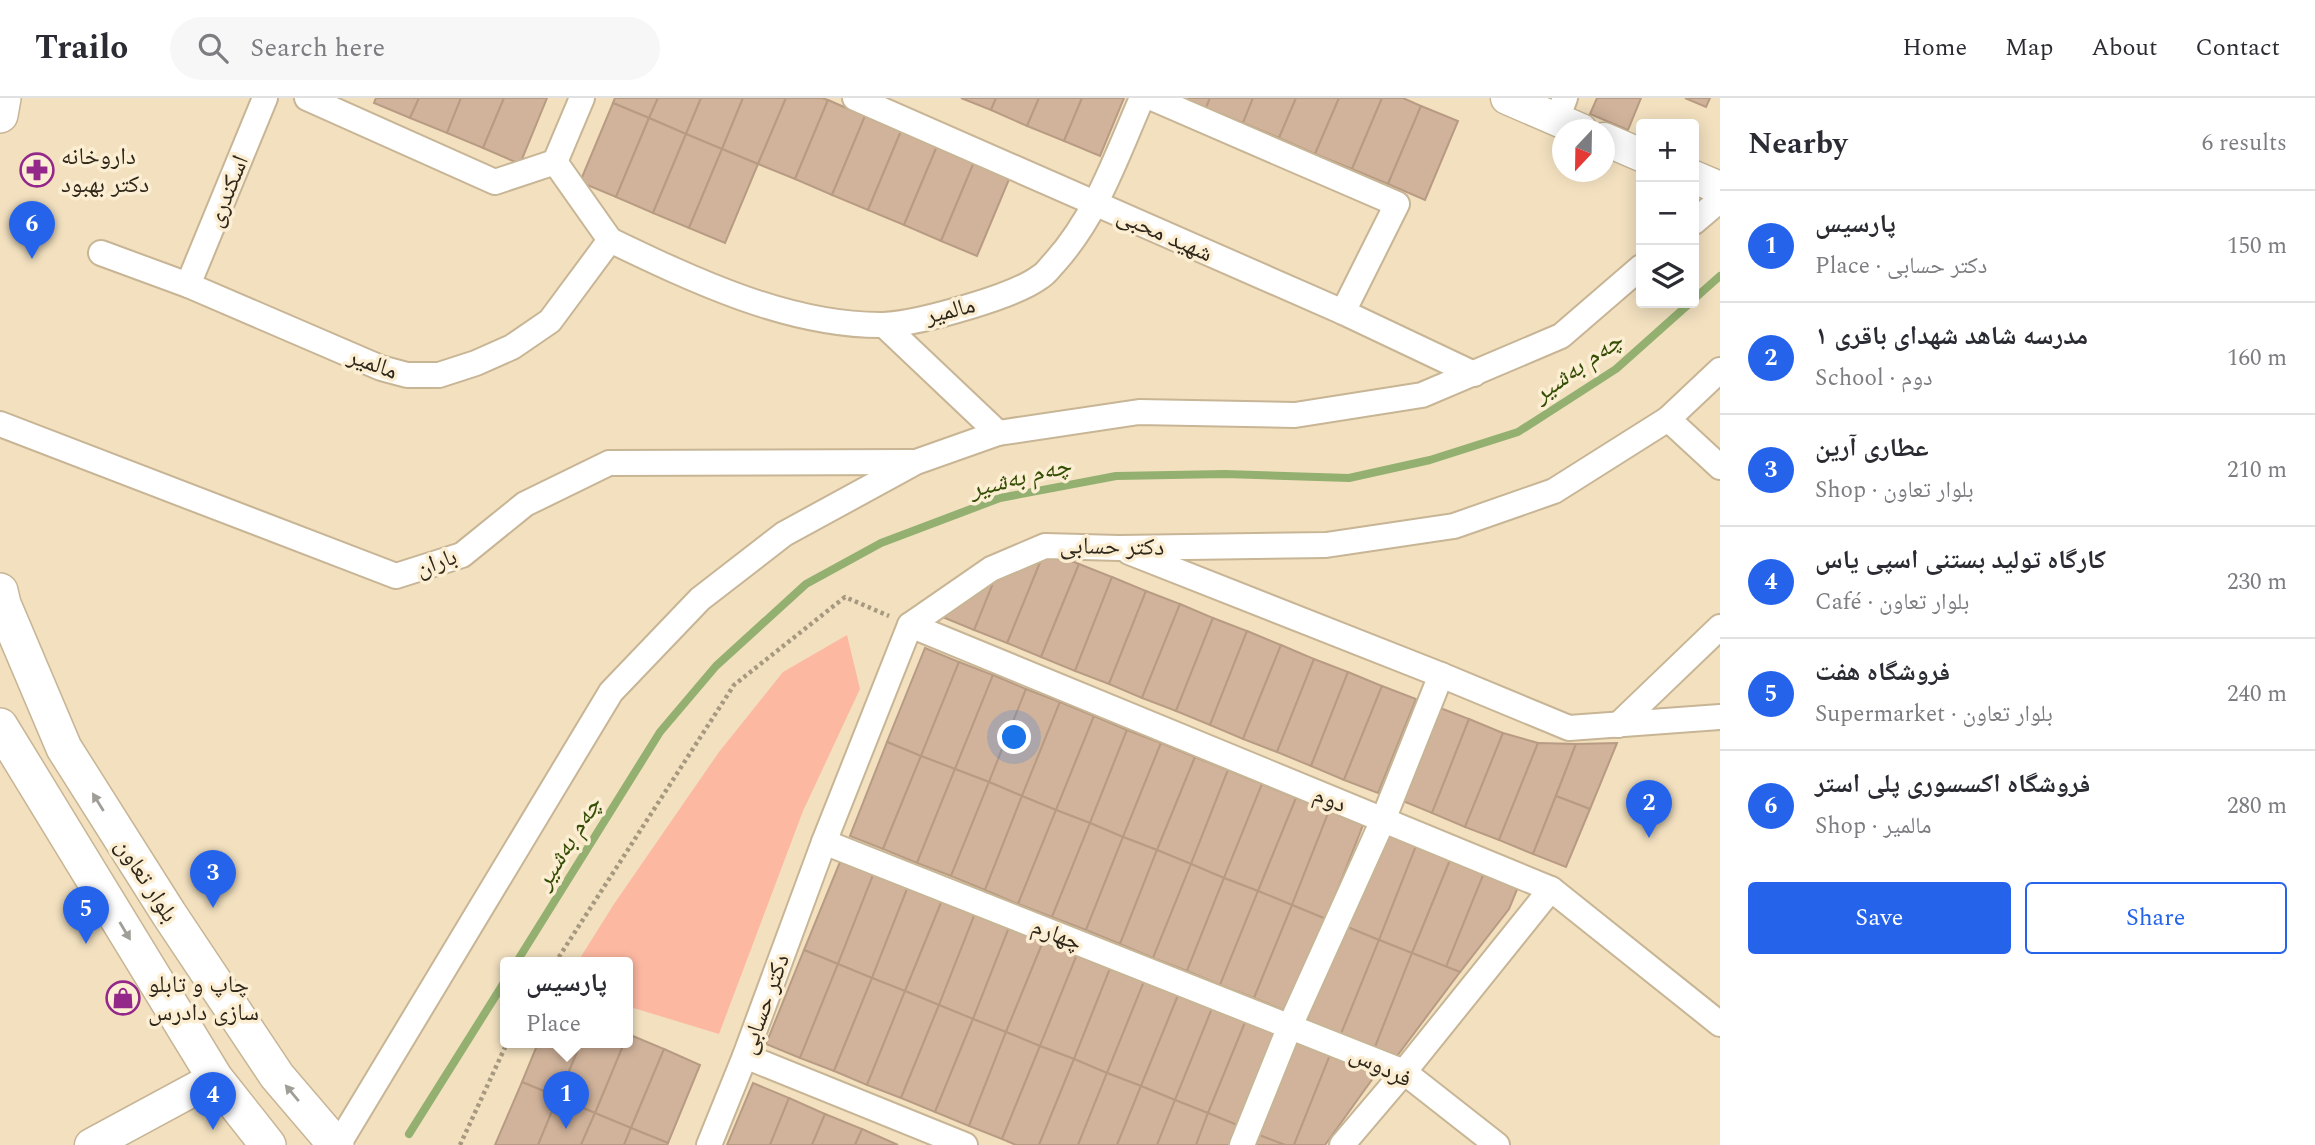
<!DOCTYPE html>
<html lang="en">
<head>
<meta charset="utf-8">
<style>
  :root { --surface:#fff; --page:#f7f7f7; --text:#2b2b33; --muted:#7c7c81; --line:#e1e1e2; --accent:#2563eb }
  body { margin:0; font-family:Spectral,"Noto Naskh Arabic",serif; background:var(--page); color:var(--text) }
  .controls { position:absolute; right:21px; top:21px; display:grid; overflow:hidden; border-radius:7px; box-shadow:0 4px 18px #0003 }
  .controls button { width:63px; height:63px; display:grid; place-items:center; padding:0; border:0; border-bottom:2px solid var(--line); background:var(--surface); color:var(--text); font:35px sans-serif }
  .compass { position:absolute; left:1552px; top:21px; width:63px; height:63px; border-radius:50%; background:var(--surface); box-shadow:0 4px 18px #0003; rotate:202deg }
  .you { position:absolute; left:1015px; top:640px; width:24px; height:24px; margin:-18px; border:5px solid #fff; border-radius:50%; background:#1a73e8; box-shadow:0 0 0 10px #1a73e833 }
  .badge { display:grid; place-items:center; width:46px; height:46px; border-radius:50%; background:var(--accent); color:#fff; font-size:23px; font-weight:700 }
  .pin { position:absolute; translate:-50% -58px; filter:drop-shadow(0 2px 4px #0008) }
  .pin::after { content:''; position:absolute; top:37px; width:24px; height:21px; background:inherit; clip-path:polygon(0 0,100% 0,50% 100%) }
  .popup { position:absolute; left:500px; top:859px; width:133px; height:91px; box-sizing:border-box; display:grid; place-content:center; border-radius:7px; background:var(--surface); filter:drop-shadow(0 2px 5px #0005); font-size:23px; white-space:nowrap; color:var(--muted) }
  .popup b { font-size:26px; color:var(--text) }
  .popup::after { content:''; position:absolute; left:50%; top:100%; margin-left:-14px; border:14px solid transparent; border-top-color:var(--surface) }
  .list { margin:0; padding:0; list-style:none }
  h2 { display:flex; justify-content:space-between; align-items:center; height:91px; margin:0; padding:0 28px; font-size:30px }
  h2 small { font-size:23px; font-weight:400; color:var(--muted) }
  .list li { display:grid; grid-template-columns:46px 1fr auto; gap:21px; align-items:center; box-sizing:border-box; height:112px; padding:0 28px; border-top:2px solid var(--line) }
  .list b { display:block; font-size:26px; white-space:nowrap }
  .list p { margin:0; font-size:23px; white-space:nowrap; color:var(--muted) }
  .list em { font-size:23px; font-style:normal; color:var(--muted) }
  .actions { display:flex; gap:14px; padding:21px 28px }
  .actions a { flex:1; padding:16px 0; border:2px solid var(--accent); border-radius:7px; text-align:center; font-size:24px; color:var(--accent) }
  .actions .main { background:var(--accent); color:#fff }
  .icon { flex:none; width:38px; height:38px; fill:none; stroke:currentColor; stroke-width:2; stroke-linecap:round; stroke-linejoin:round }
  .map { position:relative; flex:none; width:1720px; height:1047px; overflow:hidden }
  header { display:flex; align-items:center; gap:42px; box-sizing:border-box; height:98px; padding:0 35px; background:var(--surface); border-bottom:2px solid var(--line) }
  header strong { font-size:33px }
  nav { display:flex; gap:38px; margin-inline-start:auto; font-size:24px }
  .search { width:490px; height:63px; background:var(--page); display:flex; align-items:center; gap:18px; box-sizing:border-box; padding:0 24px; border-radius:38px; color:var(--muted); font-size:26px }
  main { display:flex }
  aside { flex:1; background:var(--surface) }
  .map>svg:first-child { display:block }
  .green { fill:#fdb8a1 }
  .lines { fill:none; stroke-linecap:round; stroke-linejoin:round }
  .stream { stroke:#93b070; stroke-width:8 }
  .building { fill:#d1b39b; stroke:#b89b83; stroke-width:2 }
  .minor-casing { stroke:#c7b595; stroke-width:28 }
  .tertiary-casing { stroke:#c7b595; stroke-width:35 }
  .secondary-casing { stroke:#c7b595; stroke-width:38 }
  .path { stroke:#a79980; stroke-width:4.5; stroke-dasharray:3.5 3.5; stroke-linecap:butt }
  .minor { stroke:#fff; stroke-width:24 }
  .tertiary { stroke:#fff; stroke-width:32 }
  .secondary { stroke:#fff; stroke-width:35 }
  .oneway { fill:#a19e98 }
  .labels { text-anchor:middle; stroke-width:7; stroke-linejoin:round; paint-order:stroke }
  .poi-label { font-size:24px; fill:#2e271a; stroke:#fceed3; text-anchor:start }
  .street-label { font-size:24px; fill:#2e271a; stroke:#fceed3 }
  .water-label { font-size:26px; font-style:italic; fill:#344d04; stroke:#fceed3 }
</style>
</head>
<body>
<header>
<strong>Trailo</strong>
<div class="search"><svg class="icon" aria-label="search" viewBox="0 0 24 24"><circle cx="10" cy="10" r="6"/><path d="M15 15l6 6"/></svg>Search here</div>
<nav><a>Home</a><a>Map</a><a>About</a><a>Contact</a></nav>
</header>
<main>
<div class="map">
<svg width="1720" height="1047" viewBox="0 0 1720 1047">
  <rect width="100%" height="100%" fill="#f2e0bf"/>
  <polygon class="green" points="847,537 860,591 803,713 719,936 627,908 627,865 577,865 614,806 719,654 783,574"/>
  <g class="lines">
    <g class="stream">
      <polyline points="1694,201 1720,178"/>
      <polyline points="516,865 660,634 716,568 806,486 881,445 1000,400 1116,378 1225,376 1349,380 1430,362 1518,334 1616,271 1690,205"/>
      <polyline points="409,1036 505,883"/>
    </g>
  </g>
  <g class="building">
    <polygon points="376,0 419,0 410,20 374,5"/>
    <polygon points="419,0 461,0 447,35 410,20"/>
    <polygon points="461,0 504,0 483,50 447,35"/>
    <polygon points="504,0 547,0 520,66 483,50"/>
    <polygon points="615,0 658,0 649,20 613,5"/>
    <polygon points="658,0 701,0 686,36 649,20"/>
    <polygon points="701,0 743,0 722,51 686,36"/>
    <polygon points="743,0 786,0 758,66 722,51"/>
    <polygon points="786,0 822,0 828,2 795,81 758,66"/>
    <polygon points="961,0 996,0 991,12"/>
    <polygon points="996,0 1039,0 1027,28 991,12"/>
    <polygon points="1039,0 1082,0 1064,43 1027,28"/>
    <polygon points="1082,0 1124,0 1100,58 1064,43"/>
    <polygon points="1183,0 1210,0 1206,10"/>
    <polygon points="1210,0 1253,0 1243,25 1206,10"/>
    <polygon points="1253,0 1296,0 1279,40 1243,25"/>
    <polygon points="1296,0 1339,0 1315,56 1279,40"/>
    <polygon points="1339,0 1382,0 1352,71 1315,56"/>
    <polygon points="1382,0 1403,0 1421,8 1388,86 1352,71"/>
    <polygon points="1597,0 1641,0 1628,32 1590,16"/>
    <polygon points="1685,0 1710,0 1706,9"/>
    <polygon points="828,2 865,18 832,97 795,81"/>
    <polygon points="613,5 649,20 616,99 580,84"/>
    <polygon points="1421,8 1458,23 1425,102 1388,86"/>
    <polygon points="865,18 901,33 868,112 832,97"/>
    <polygon points="649,20 686,36 653,115 616,99"/>
    <polygon points="901,33 937,48 904,127 868,112"/>
    <polygon points="686,36 722,51 689,130 653,115"/>
    <polygon points="937,48 974,64 941,143 904,127"/>
    <polygon points="722,51 758,66 725,145 689,130"/>
    <polygon points="974,64 1010,79 977,158 941,143"/>
    <polygon points="1045,452 1079,466 1041,559 1007,545"/>
    <polygon points="1045,452 1007,545 974,532 995,480"/>
    <polygon points="1079,466 1112,479 1075,573 1041,559"/>
    <polygon points="1112,479 1146,493 1109,586 1075,573"/>
    <polygon points="995,480 974,532 940,518"/>
    <polygon points="1146,493 1180,506 1142,600 1109,586"/>
    <polygon points="1180,506 1213,520 1176,613 1142,600"/>
    <polygon points="1213,520 1247,533 1210,627 1176,613"/>
    <polygon points="1247,533 1281,547 1243,641 1210,627"/>
    <polygon points="1281,547 1314,561 1277,654 1243,641"/>
    <polygon points="925,550 959,564 921,658 887,644"/>
    <polygon points="1314,561 1348,574 1311,668 1277,654"/>
    <polygon points="959,564 993,577 955,671 921,658"/>
    <polygon points="1348,574 1382,588 1344,682 1311,668"/>
    <polygon points="993,577 1026,591 989,684 955,671"/>
    <polygon points="1382,588 1416,601 1378,695 1344,682"/>
    <polygon points="1026,591 1060,604 1022,698 989,684"/>
    <polygon points="1060,604 1094,618 1056,712 1022,698"/>
    <polygon points="1435,608 1469,621 1432,715 1398,701"/>
    <polygon points="1094,618 1127,632 1090,725 1056,712"/>
    <polygon points="1469,621 1503,635 1465,729 1432,715"/>
    <polygon points="1127,632 1161,645 1123,739 1090,725"/>
    <polygon points="1503,635 1538,645 1499,742 1465,729"/>
    <polygon points="887,644 921,658 883,751 850,738"/>
    <polygon points="1161,645 1195,659 1157,752 1123,739"/>
    <polygon points="1538,645 1576,646 1533,756 1499,742"/>
    <polygon points="1617,645 1590,711 1556,698 1576,646"/>
    <polygon points="921,658 955,671 917,765 883,751"/>
    <polygon points="1195,659 1228,672 1191,766 1157,752"/>
    <polygon points="955,671 989,684 951,778 917,765"/>
    <polygon points="1228,672 1262,686 1224,780 1191,766"/>
    <polygon points="989,684 1022,698 985,792 951,778"/>
    <polygon points="1262,686 1296,700 1258,793 1224,780"/>
    <polygon points="1022,698 1056,712 1018,806 985,792"/>
    <polygon points="1556,698 1590,711 1566,769 1533,756"/>
    <polygon points="1296,700 1329,713 1292,807 1258,793"/>
    <polygon points="1056,712 1090,725 1052,819 1018,806"/>
    <polygon points="1329,713 1363,727 1326,821 1292,807"/>
    <polygon points="1090,725 1123,739 1086,832 1052,819"/>
    <polygon points="1383,734 1416,748 1379,842 1345,828"/>
    <polygon points="1123,739 1157,752 1120,846 1086,832"/>
    <polygon points="1416,748 1450,762 1412,855 1379,842"/>
    <polygon points="1157,752 1191,766 1153,860 1120,846"/>
    <polygon points="842,759 875,772 838,866 804,852"/>
    <polygon points="1450,762 1484,775 1446,869 1412,855"/>
    <polygon points="1191,766 1224,780 1187,873 1153,860"/>
    <polygon points="875,772 909,786 872,880 838,866"/>
    <polygon points="1484,775 1518,789 1509,811 1460,874 1446,869"/>
    <polygon points="1224,780 1258,793 1220,887 1187,873"/>
    <polygon points="909,786 943,800 905,893 872,880"/>
    <polygon points="1258,793 1292,807 1254,900 1220,887"/>
    <polygon points="943,800 976,813 939,907 905,893"/>
    <polygon points="1292,807 1326,821 1288,914 1254,900"/>
    <polygon points="976,813 1010,827 973,921 939,907"/>
    <polygon points="1010,827 1044,841 1006,934 973,921"/>
    <polygon points="1345,828 1379,842 1341,936 1307,922"/>
    <polygon points="1044,841 1078,854 1040,948 1006,934"/>
    <polygon points="1379,842 1412,855 1375,949 1341,936"/>
    <polygon points="804,852 838,866 800,960 766,946"/>
    <polygon points="1078,854 1111,868 1074,961 1040,948"/>
    <polygon points="1412,855 1460,874 1397,958 1375,949"/>
    <polygon points="838,866 872,880 834,973 800,960"/>
    <polygon points="1111,868 1145,881 1107,975 1074,961"/>
    <polygon points="872,880 905,893 867,987 834,973"/>
    <polygon points="1145,881 1179,895 1141,988 1107,975"/>
    <polygon points="905,893 939,907 901,1000 867,987"/>
    <polygon points="1179,895 1213,908 1175,1002 1141,988"/>
    <polygon points="939,907 973,921 935,1014 901,1000"/>
    <polygon points="1213,908 1246,922 1208,1015 1175,1002"/>
    <polygon points="973,921 1006,934 969,1028 935,1014"/>
    <polygon points="1246,922 1280,935 1242,1029 1208,1015"/>
    <polygon points="1006,934 1040,948 1002,1041 969,1028"/>
    <polygon points="628,936 664,951 631,1030 595,1015 624,945 627,945"/>
    <polygon points="1297,943 1330,957 1294,1047 1285,1047 1259,1037"/>
    <polygon points="538,945 581,945 558,999 522,984"/>
    <polygon points="581,945 624,945 595,1015 558,999"/>
    <polygon points="1040,948 1074,961 1039,1047 1016,1047 1002,1041"/>
    <polygon points="664,951 700,967 668,1045 631,1030"/>
    <polygon points="1330,957 1376,976 1325,1047 1294,1047"/>
    <polygon points="1074,961 1107,975 1078,1047 1039,1047"/>
    <polygon points="1107,975 1141,988 1117,1047 1078,1047"/>
    <polygon points="522,984 558,999 538,1047 495,1047"/>
    <polygon points="753,985 789,1000 770,1047 727,1047"/>
    <polygon points="1141,988 1175,1002 1157,1047 1117,1047"/>
    <polygon points="558,999 595,1015 581,1047 538,1047"/>
    <polygon points="789,1000 825,1016 812,1047 770,1047"/>
    <polygon points="1175,1002 1208,1015 1196,1047 1157,1047"/>
    <polygon points="595,1015 631,1030 624,1047 581,1047"/>
    <polygon points="1208,1015 1242,1029 1235,1047 1196,1047"/>
    <polygon points="825,1016 862,1031 855,1047 812,1047"/>
    <polygon points="631,1030 668,1045 667,1047 624,1047"/>
    <polygon points="862,1031 898,1047 855,1047"/>
    <polygon points="1259,1037 1285,1047 1255,1047"/>
  </g>
  <g class="lines">
    <defs>
      <g id="minor">
        <polyline points="855,0 1343,214 1474,276"/>
        <polyline points="1152,0 1397,106 1343,214"/>
        <polyline points="1557,21 1565,0"/>
        <polyline points="555,64 582,0"/>
        <polyline points="1694,124 1720,102"/>
        <path d="M610,142c83,40 179,86 273,85 24,-1 65,-12 88,-19 20,-6 53,-17 69,-29 6,-3 10,-10 15,-15 42,-47 62,-107 87,-164"/>
        <polyline points="101,155 188,187 381,270 407,277 439,277 476,265 512,249 550,223 610,142 555,64 495,84 307,0"/>
        <polyline points="188,187 265,0"/>
        <polyline points="884,227 998,335"/>
        <polyline points="1668,321 1720,369"/>
        <polyline points="0,326 396,478 462,457 525,406 609,365 912,364"/>
        <polyline points="1129,454 1441,577 1569,630 1720,619"/>
        <polyline points="910,527 1551,791 1720,926"/>
        <polyline points="1618,627 1720,529"/>
        <polyline points="824,744 1404,974 1497,1047"/>
        <polyline points="745,958 965,1047"/>
        <polyline points="338,1047 611,594 700,501 784,436 916,364 998,335 1139,314 1295,317 1422,297 1561,238 1641,169"/>
        <polyline points="709,1047 745,958 824,744 910,527 991,471 1045,448 1119,450 1326,447 1454,428 1554,393 1668,321 1720,272"/>
        <polyline points="1242,1047 1290,928 1383,722 1441,577"/>
        <polyline points="1342,1047 1404,974 1551,791"/>
      </g>
      <g id="tertiary">
        <polyline points="1507,0 1581,32"/>
        <polyline points="1604,41 1641,57"/>
        <polyline points="1694,79 1720,90"/>
        <polyline points="91,1047 215,980"/>
      </g>
      <g id="secondary">
        <polyline points="0,17 3,0"/>
        <polyline points="0,493 3,506 64,650 169,816 277,978 336,1047"/>
        <polyline points="0,628 215,980 268,1047"/>
      </g>
    </defs>
    <use href="#minor" class="minor-casing"/>
    <use href="#tertiary" class="tertiary-casing"/>
    <use href="#secondary" class="secondary-casing"/>
    <g class="path">
      <polyline points="555,865 734,587 845,499 889,518"/>
      <polyline points="460,1047 507,945"/>
    </g>
    <use href="#minor" class="minor"/>
    <use href="#tertiary" class="tertiary"/>
    <use href="#secondary" class="secondary"/>
  </g>
  <defs><path id="oneway-solid" d="M-6-.8H1V-3.2L6.5 0L1 3.2V.8H-6Z" transform="scale(1.75)"/></defs>
  <g class="oneway">
    <use href="#oneway-solid" transform="translate(98 704) rotate(-122)"/>
    <use href="#oneway-solid" transform="translate(125 833) rotate(59)"/>
    <use href="#oneway-solid" transform="translate(292 995) rotate(-130)"/>
  </g>
  <defs>
    <symbol id="pharmacy-ring" viewBox="-11 -11 22 22"><circle r="9.5" fill="#fceed3" stroke="#94288a" stroke-width="1.5"/><path d="M-2-6h4v4h4v4h-4v4h-4v-4h-4v-4h4Z" fill="#94288a"/></symbol>
    <symbol id="shop-ring" viewBox="-11 -11 22 22"><circle r="9.5" fill="#fceed3" stroke="#94288a" stroke-width="1.5"/><path d="M-5-2.5h2.3a2.7 3.5 0 0 1 5.4 0H5L5.5 6h-11ZM-1.5-2.5h3a1.5 2.3 0 0 0-3 0Z" fill="#94288a"/></symbol>
  </defs>
  <g fill-rule="evenodd">
    <use href="#pharmacy-ring" x="18" y="53" width="38" height="38"/>
    <use href="#shop-ring" x="104" y="881" width="38" height="38"/>
  </g>
  <g class="labels">
    <g class="poi-label">
      <text x="61" y="66">داروخانه<tspan x="61" dy="28">دکتر بهبود</tspan></text>
      <text x="148" y="894">چاپ و تابلو<tspan x="148" dy="28">سازی دادرس</tspan></text>
    </g>
    <g class="street-label">
      <text transform="translate(227 93) rotate(-68)" y="8">اسکندری</text>
      <text transform="translate(1165 136) rotate(24)" y="8">شهید محبی</text>
      <text transform="translate(950 212) rotate(-14)" y="8">مالمیر</text>
      <text transform="translate(373 265) rotate(20)" y="8">مالمیر</text>
      <text transform="translate(1112 448) rotate(1)" y="8">دکتر حسابی</text>
      <text transform="translate(436 464) rotate(-20)" y="8">باران</text>
      <text transform="translate(1330 701) rotate(22)" y="8">دوم</text>
      <text transform="translate(147 782) rotate(57)" y="8">بلوار تعاون</text>
      <text transform="translate(1057 836) rotate(21)" y="8">چهارم</text>
      <text transform="translate(764 906) rotate(-70)" y="8">دکتر حسابی</text>
      <text transform="translate(1381 968) rotate(26)" y="8">فردوس</text>
    </g>
    <g class="water-label">
      <text transform="translate(1577 268) rotate(-35)" y="9">چەم بەشیر</text>
      <text transform="translate(1020 378) rotate(-14)" y="9">چەم بەشیر</text>
      <text transform="translate(567 744) rotate(-58)" y="9">چەم بەشیر</text>
    </g>
  </g>
</svg>
<div class="controls">
<button>+</button>
<button>−</button>
<button><svg class="icon" aria-label="layers" viewBox="0 0 24 24"><path d="M12 4l9 5-9 5-9-5zM3 14l9 5 9-5"/></svg></button>
</div>
<svg class="compass" viewBox="-18 -18 36 36"><path d="M0-13l5 13h-10z" fill="#e53935"/><path d="M0 13l5-13h-10z" fill="#7c7c81"/></svg>
<div class="you"></div>
<div class="pin badge" style="left:566px;top:1031px">1</div>
<div class="popup"><b>پارسیس</b>Place</div>
<div class="pin badge" style="left:1649px;top:740px">2</div>
<div class="pin badge" style="left:213px;top:810px">3</div>
<div class="pin badge" style="left:213px;top:1032px">4</div>
<div class="pin badge" style="left:86px;top:846px">5</div>
<div class="pin badge" style="left:32px;top:161px">6</div>
</div>
<aside>
<h2>Nearby<small>6 results</small></h2>
<ul class="list">
<li><span class="badge">1</span><div><b>پارسیس</b><p>Place · دکتر حسابی</p></div><em>150 m</em></li>
<li><span class="badge">2</span><div><b>مدرسه شاهد شهدای باقری ۱</b><p>School · دوم</p></div><em>160 m</em></li>
<li><span class="badge">3</span><div><b>عطاری آرین</b><p>Shop · بلوار تعاون</p></div><em>210 m</em></li>
<li><span class="badge">4</span><div><b>کارگاه تولید بستنی اسپی یاس</b><p>Café · بلوار تعاون</p></div><em>230 m</em></li>
<li><span class="badge">5</span><div><b>فروشگاه هفت</b><p>Supermarket · بلوار تعاون</p></div><em>240 m</em></li>
<li><span class="badge">6</span><div><b>فروشگاه اکسسوری پلی استر</b><p>Shop · مالمیر</p></div><em>280 m</em></li>
</ul>
<div class="actions"><a class="main">Save</a><a>Share</a></div>
</aside>
</main>
</body>
</html>
